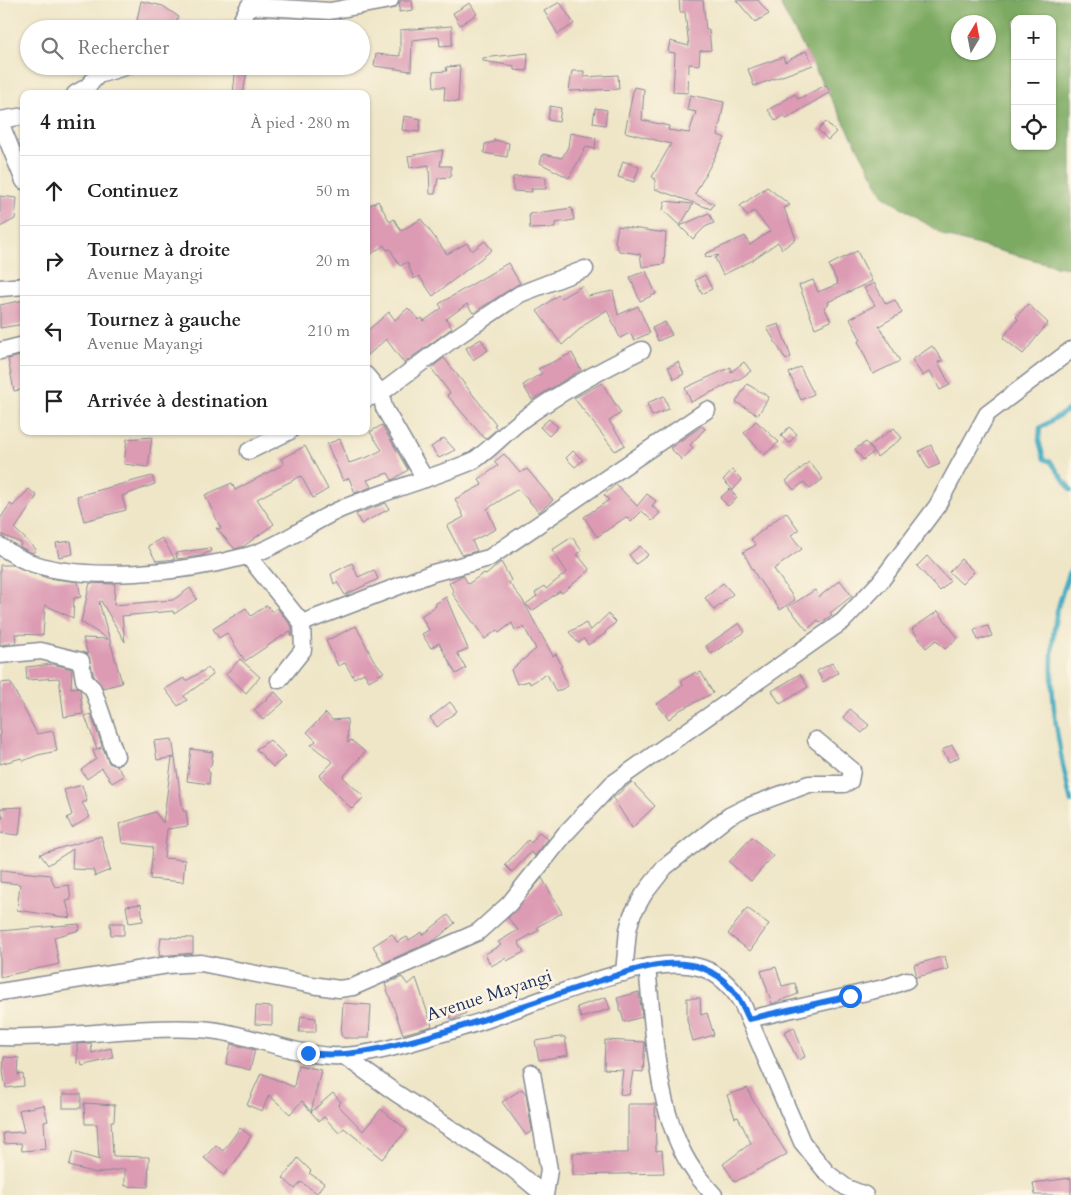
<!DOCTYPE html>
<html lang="fr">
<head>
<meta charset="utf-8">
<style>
  :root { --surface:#fff; --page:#f6f6f6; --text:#222; --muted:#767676; --line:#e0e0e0 }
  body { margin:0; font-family:Cardo,serif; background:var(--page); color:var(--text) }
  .controls { position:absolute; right:15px; top:15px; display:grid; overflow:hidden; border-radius:10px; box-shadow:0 1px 4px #0004 }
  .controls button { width:45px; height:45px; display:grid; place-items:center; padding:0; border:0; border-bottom:1px solid var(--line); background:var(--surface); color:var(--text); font:25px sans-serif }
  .compass { position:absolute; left:951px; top:15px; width:45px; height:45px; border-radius:50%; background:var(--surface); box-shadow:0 1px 4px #0004; rotate:10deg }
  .stop { position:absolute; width:15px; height:15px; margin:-11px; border:4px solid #1a73e8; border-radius:50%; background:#fff }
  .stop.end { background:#1a73e8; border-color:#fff; box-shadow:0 1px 5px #0008 }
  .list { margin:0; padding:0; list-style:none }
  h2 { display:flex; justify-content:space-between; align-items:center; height:65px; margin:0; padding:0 20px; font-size:21px }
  h2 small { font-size:16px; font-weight:400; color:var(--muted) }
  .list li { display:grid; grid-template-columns:32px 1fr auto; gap:15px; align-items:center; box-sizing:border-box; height:70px; padding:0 20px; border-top:1px solid var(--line) }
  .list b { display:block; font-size:19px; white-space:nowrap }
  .list p { margin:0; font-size:16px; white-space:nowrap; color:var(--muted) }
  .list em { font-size:16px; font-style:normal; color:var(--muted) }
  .icon { flex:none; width:28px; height:28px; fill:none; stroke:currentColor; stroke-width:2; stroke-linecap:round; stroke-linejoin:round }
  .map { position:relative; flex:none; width:1071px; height:1195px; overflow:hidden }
  .search { position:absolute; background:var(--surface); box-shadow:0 1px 4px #0004; left:20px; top:20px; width:350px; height:55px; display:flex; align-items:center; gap:12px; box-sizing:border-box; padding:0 18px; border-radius:28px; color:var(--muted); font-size:19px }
  .panel { position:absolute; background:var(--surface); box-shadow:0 1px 4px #0004; left:20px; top:90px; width:350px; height:345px; border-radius:10px }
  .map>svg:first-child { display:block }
  .forest { fill:#7daa62; stroke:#4c6c60; fill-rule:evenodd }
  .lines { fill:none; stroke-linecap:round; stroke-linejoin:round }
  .stream { stroke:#42abc1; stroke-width:4.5 }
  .building { fill:#dc9ab3 }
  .minor-casing { stroke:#858a93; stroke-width:19 }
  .minor { stroke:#fff; stroke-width:16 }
  .route { stroke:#1a73e8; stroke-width:6 }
  .labels { text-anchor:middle; stroke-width:5; stroke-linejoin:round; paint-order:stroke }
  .street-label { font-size:18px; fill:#1b2f5e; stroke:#fcf5e5 }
</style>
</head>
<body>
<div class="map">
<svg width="1071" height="1195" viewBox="0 0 1071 1195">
  <rect width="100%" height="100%" fill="#fcf5e5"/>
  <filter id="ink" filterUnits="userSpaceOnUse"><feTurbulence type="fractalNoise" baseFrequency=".02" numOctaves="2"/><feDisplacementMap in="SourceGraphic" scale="10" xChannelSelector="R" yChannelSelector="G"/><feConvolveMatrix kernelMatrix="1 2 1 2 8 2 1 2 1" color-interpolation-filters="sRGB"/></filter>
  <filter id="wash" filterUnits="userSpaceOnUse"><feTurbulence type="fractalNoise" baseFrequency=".0096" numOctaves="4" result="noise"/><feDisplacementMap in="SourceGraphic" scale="20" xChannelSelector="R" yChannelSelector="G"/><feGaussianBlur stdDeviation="1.12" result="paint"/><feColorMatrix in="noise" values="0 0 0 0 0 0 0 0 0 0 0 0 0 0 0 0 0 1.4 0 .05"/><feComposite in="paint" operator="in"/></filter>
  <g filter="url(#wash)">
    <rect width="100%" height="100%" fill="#efe6c8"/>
    <path class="forest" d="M780,0h291v268l-11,-1 -115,-31 -61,-40 -102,-188zM1015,19h37v127h-37zM958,22h30v30h-30z"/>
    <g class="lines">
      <g class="stream">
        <polyline points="1071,408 1040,428 1039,441 1044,459 1051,462 1071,490"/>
        <path d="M1071,568c-5,16 -12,32 -15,48 -11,62 1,126 15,186"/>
      </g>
    </g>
    <g id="blocks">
      <g class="building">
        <polygon points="400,0 412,0 413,10 399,12"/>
        <polygon points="679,0 703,0 706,30 709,30 711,50 700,51 699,65 689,64 688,93 673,92 675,53 668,52 670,41 689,46 685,12 680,12"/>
        <polygon points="736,0 758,0 769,14 755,22"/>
        <polygon points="141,1 163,6 179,17 171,29 145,29 137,20"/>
        <polygon points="560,2 574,24 558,34 544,11"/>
        <polygon points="470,3 477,14 460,25 453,13"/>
        <polygon points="254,17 283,25 283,29 249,29"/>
        <polygon points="452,26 452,45 440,46 439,37 412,40 411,71 374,66 376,54 400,56 400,30"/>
        <polygon points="806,51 813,65 754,86 748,69 783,57 785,62"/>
        <polygon points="528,53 527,71 514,70 514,66 483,61 483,58"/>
        <polygon points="236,66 248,66 243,94 233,94"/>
        <polygon points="460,66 458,102 444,100 445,87 434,87 433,72 447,71 446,67"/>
        <polygon points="572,71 584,71 584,77 618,75 619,89 569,91"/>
        <polygon points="826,85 830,92 786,119 784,115 776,121 768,110 795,94 798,99"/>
        <polygon points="634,87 644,89 642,120 669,126 668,130 689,133 696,112 687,110 690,95 724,102 718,135 725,138 695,194 714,204 711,209 655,189 655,179 652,177 671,144 625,132"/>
        <polygon points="550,106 561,108 559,122 548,120"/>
        <polygon points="595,108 607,110 605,125 593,123"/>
        <polygon points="404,116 421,119 419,132 402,130"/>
        <polygon points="826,122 836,132 828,140 818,130"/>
        <polygon points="570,133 596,138 595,149 586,147 569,178 540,163 543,154 562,158 568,147"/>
        <polygon points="494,140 509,143 507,157 484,153 485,144 494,142"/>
        <polygon points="443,150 440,166 451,166 451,177 438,178 435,194 430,194 429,165 410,168 408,156"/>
        <polygon points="623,161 639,167 634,182 618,177"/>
        <polygon points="527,176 546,177 546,189 531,189 532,192 513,191 513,177"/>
        <polygon points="767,187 790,205 784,208 796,239 782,249 778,242 751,261 723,275 715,258 719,255 706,257 705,254 745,236 750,245 770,231 754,211 747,216 740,206"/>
        <polygon points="0,196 17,198 15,219 0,227"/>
        <polygon points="378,201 390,222 394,219 401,231 421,219 447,254 467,243 472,251 485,241 492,250 433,296 419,276 414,279 407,262 400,266 390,249 387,250 384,245 366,258 366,207"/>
        <polygon points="665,201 693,204 680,226 663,210"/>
        <polygon points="572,208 574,220 555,223 555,228 530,229 529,214"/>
        <polygon points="709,213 714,223 705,227 693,239 680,226"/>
        <polygon points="618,226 666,233 664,264 642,267 640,254 619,251 615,242"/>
        <polygon points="857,251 872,281 828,302 829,304 824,307 831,321 815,328 799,285 813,280 818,292 838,284 829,265"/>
        <polygon points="508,263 520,283 473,313 467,304 446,319 452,328 404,363 386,339 366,357 366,332 389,312 395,320 408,308 419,320 422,318 424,321 442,308 439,304"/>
        <polygon points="646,271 656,294 640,301 630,277"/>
        <polygon points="705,275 712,289 702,294 695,280"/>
        <polygon points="874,283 886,304 895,300 902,313 879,326 900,361 873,374 858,341 861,340 850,319 875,305 864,288"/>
        <polygon points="582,286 588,296 613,291 618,315 638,306 650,333 634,340 630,333 620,338 607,310 589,321 562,345 537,311 558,295 561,298"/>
        <polygon points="24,300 24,324 0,328 0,305"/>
        <polygon points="1028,304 1048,323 1023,354 1003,338 1018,319 1016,317"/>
        <polygon points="665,322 672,335 658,341 652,328"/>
        <polygon points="779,324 791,357 786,360 767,328"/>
        <polygon points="481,339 488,350 473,360 466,348"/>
        <polygon points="932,346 943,361 938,362 950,385 940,390 930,371 923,376 912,360"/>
        <polygon points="572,353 581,370 532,400 523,385 542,373 538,369"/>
        <polygon points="24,355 24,389 14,391 8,359"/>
        <polygon points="444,358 496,424 494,425 497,429 485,439 447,395 450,393 431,368"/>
        <polygon points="678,362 684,374 674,379 668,367"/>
        <polygon points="744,362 751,371 741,378 691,402 685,388 731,367 731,372"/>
        <polygon points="800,367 814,394 801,400 789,373"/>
        <polygon points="602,383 621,413 609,421 625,445 615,451 574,398"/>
        <polygon points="747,384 769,397 758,415 736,402"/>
        <polygon points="664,396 669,409 652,416 647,403"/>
        <polygon points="549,419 558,427 549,436 540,427"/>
        <polygon points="756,421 779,442 764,455 744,433"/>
        <polygon points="382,425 408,470 392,480 388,473 367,480 371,487 355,493 349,478 343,481 327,444 340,439 349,463 368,457 382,450 370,432"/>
        <polygon points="702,426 705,429 690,445 693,448 682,460 670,448"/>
        <polygon points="789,427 797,434 789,443 781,436"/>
        <polygon points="894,428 902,438 877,457 869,446"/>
        <polygon points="152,437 148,467 124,464 127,439"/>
        <polygon points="444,438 455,450 439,458 431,447"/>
        <polygon points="866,442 874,452 863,460 855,449"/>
        <polygon points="931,445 940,464 928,469 919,451"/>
        <polygon points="305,446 328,489 313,498 301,476 257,499 274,524 244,546 235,549 216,528 221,529 205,495 232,483 235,490 284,464 281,459"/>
        <polygon points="573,451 583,460 575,467 566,458"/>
        <polygon points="504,454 520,473 527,469 553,500 539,512 518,489 487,509 496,529 472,541 477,551 462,555 447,526 464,517 455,499 482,485 479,479 498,466 494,462"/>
        <polygon points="809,462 823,479 810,489 804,482 794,490 786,481"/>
        <polygon points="732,470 742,480 733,490 723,480"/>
        <polygon points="152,476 155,484 122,496 126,510 84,521 77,496"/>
        <polygon points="616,484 637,506 647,494 656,501 652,506 660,513 652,521 642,511 631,522 626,517 597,537 584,517 609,500 604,495"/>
        <polygon points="29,489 37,496 15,529 36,549 33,553 20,547 21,543 0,534 0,519 10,504 13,506"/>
        <polygon points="730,489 737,498 728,506 720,498"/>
        <polygon points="386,503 389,509 361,524 356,514"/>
        <polygon points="786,512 799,530 791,535 802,549 774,569 795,600 780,610 757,577 743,552 756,545 751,539"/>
        <polygon points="572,537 582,551 577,554 590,570 562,593 560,591 532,611 526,604 537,596 535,593 544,586 546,589 567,572 552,550"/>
        <polygon points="162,538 175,559 156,561 148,546"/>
        <polygon points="71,541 73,554 59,557 56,543"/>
        <polygon points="640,546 648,555 636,564 629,555"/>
        <polygon points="210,548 211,551 201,556 177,559 176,553"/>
        <polygon points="927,556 950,581 940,591 917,566"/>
        <polygon points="961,559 974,572 962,584 949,572"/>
        <polygon points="501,562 511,580 509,583 522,599 553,656 556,654 562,666 560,667 568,686 556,692 547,674 530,684 529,681 517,684 511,670 536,649 524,627 515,630 512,623 499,633 497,630 485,639 452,593 454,592 449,583 463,575 468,584 484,573 486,575"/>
        <polygon points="352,563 358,577 374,570 378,579 345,595 337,582 334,584 331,574"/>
        <polygon points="0,565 13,565 47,578 78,582 81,597 74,598 73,618 45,605 43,635 15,634 16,643 0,645"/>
        <polygon points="840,580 852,596 830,613 832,615 820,623 818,620 807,630 788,607 815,590 819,597"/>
        <polygon points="90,583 115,584 114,605 173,600 190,588 197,599 174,614 173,611 122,616 125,642 101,601 99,602 122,683 103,688 94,676 83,638 108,639 81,622"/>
        <polygon points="723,583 733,594 714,610 705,598"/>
        <polygon points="446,597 468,649 457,653 466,668 456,674 439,643 431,648 422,634 429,630 421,616 436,606 435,604"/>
        <polygon points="267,605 272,612 277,608 292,627 292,637 290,631 245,661 227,633 219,638 213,629 246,608 251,616"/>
        <polygon points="938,611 958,638 945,649 936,640 926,648 912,629"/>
        <polygon points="608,614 616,622 605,632 606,633 588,645 584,639 578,643 569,632 586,623 590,631"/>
        <polygon points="739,623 745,632 711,654 706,646"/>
        <polygon points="356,626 373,659 384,672 369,681 364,673 354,678 345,663 338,666 326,641"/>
        <polygon points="988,626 992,636 978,640 974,630"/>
        <polygon points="240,659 260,677 246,693 226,674"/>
        <polygon points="832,663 838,673 823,682 817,671"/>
        <polygon points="53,664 72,669 71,688 77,687 80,690 83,714 64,717 59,678 27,680 26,667"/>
        <polygon points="208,668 213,675 184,696 187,700 178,706 165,689 184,678 186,681"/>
        <polygon points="696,672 697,674 701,672 713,693 680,710 669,719 657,704 683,685 681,681"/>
        <polygon points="800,674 808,687 780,704 772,691"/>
        <polygon points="10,682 37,734 53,731 57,751 38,755 23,761 21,758 0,764 0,683"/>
        <polygon points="275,692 284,702 263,720 254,710"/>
        <polygon points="450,702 457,711 437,727 430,718"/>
        <polygon points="850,709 869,725 862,733 843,717"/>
        <polygon points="326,713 332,720 347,719 348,743 351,740 365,752 343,777 364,797 352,809 319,776 333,762 311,745 316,741 307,732"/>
        <polygon points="91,714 102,746 98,749 103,748 109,763 117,766 124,776 112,783 102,768 87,779 81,770 96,759 93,750 97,749 85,716"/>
        <polygon points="172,739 175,757 157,760 154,741"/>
        <polygon points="270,740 286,756 273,767 256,749"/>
        <polygon points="952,745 959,757 949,762 942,750"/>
        <polygon points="191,749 213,752 211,766 207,769 210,773 209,784 187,781"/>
        <polygon points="172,758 175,758 183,811 186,811 188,826 167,829 164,858 185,860 183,882 150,879 153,847 122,843 119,824 155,812 163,823"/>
        <polygon points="632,782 655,806 632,828 613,798"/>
        <polygon points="82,785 87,801 82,803 90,817 72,828 67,818 72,815 64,790"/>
        <polygon points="22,807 19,835 0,833 0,818 3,818 1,808"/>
        <polygon points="539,832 548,839 535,856 531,852 512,872 505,865 528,840 531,843"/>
        <polygon points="101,836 110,870 95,876 93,870 72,869 73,849 48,865 40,854"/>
        <polygon points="752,837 773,856 751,881 729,862"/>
        <polygon points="0,870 50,875 55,887 69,885 71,900 66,901 71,918 17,910 20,884 0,882"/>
        <polygon points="542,878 562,913 537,927 539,930 518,942 524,952 507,961 506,958 491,966 485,954 501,945 498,942 518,930 508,918"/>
        <polygon points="141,904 143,921 129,923 126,906"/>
        <polygon points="747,908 769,924 750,951 728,934"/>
        <polygon points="448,915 455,923 435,940 383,963 373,946 392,934 397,942 407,937 409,940 422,932 423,935"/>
        <polygon points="110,923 124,923 124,935 111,935"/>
        <polygon points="79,924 80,930 54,937 59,964 0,977 0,931"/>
        <polygon points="161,937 193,938 193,953 159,956"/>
        <polygon points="945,956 948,969 917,977 914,965"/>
        <polygon points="776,967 782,986 795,983 798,994 772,1004 761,971"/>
        <polygon points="402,977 408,985 416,978 432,1026 403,1034 385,984"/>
        <polygon points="639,992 642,1017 624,1022 617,998"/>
        <polygon points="606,997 610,1009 581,1018 577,1007"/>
        <polygon points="687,998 700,998 701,1015 707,1013 714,1035 693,1041 687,1020"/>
        <polygon points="343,1003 371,1005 369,1038 344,1038 341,1035"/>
        <polygon points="460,1003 466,1013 452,1020 446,1011"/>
        <polygon points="256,1006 272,1007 272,1025 255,1024"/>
        <polygon points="301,1016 316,1018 316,1032 299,1032"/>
        <polygon points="794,1027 805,1057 798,1060 784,1032"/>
        <polygon points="560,1037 565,1037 568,1055 539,1060 535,1041"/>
        <polygon points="605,1040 645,1042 643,1072 633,1071 629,1095 620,1094 623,1070 604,1069"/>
        <polygon points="91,1043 92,1053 111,1048 113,1058 82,1066 81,1062 77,1063 77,1044"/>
        <polygon points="231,1044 255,1050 250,1070 226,1064"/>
        <polygon points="4,1057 19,1058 18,1075 23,1074 24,1086 6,1088 3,1072"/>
        <polygon points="298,1065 321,1070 311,1112 302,1101 290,1114 269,1095 262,1111 247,1105 261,1073 294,1087"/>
        <polygon points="748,1088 751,1097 787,1154 735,1182 723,1164 751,1143 738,1117 735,1118 727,1095"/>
        <polygon points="522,1089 526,1094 532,1131 526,1135 502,1102"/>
        <polygon points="333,1093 341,1102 338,1105 363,1131 381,1109 407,1130 382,1159 344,1128 339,1133 324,1117 319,1121 311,1112"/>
        <rect x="63" y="1094" width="18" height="14"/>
        <polygon points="84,1103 115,1105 114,1121 111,1121 113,1156 149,1157 148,1187 125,1186 125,1169 96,1173 69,1166 73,1152 99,1160 97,1124 85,1124"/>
        <polygon points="628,1104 655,1104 656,1151 662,1150 664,1173 573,1175 573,1153 628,1153"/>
        <polygon points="44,1105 48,1121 44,1122 46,1149 22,1151 21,1143 4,1144 3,1133 24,1132 19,1110"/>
        <polygon points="240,1128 251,1136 235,1162 224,1175 204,1158 216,1145 223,1151"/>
        <polygon points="298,1158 311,1171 309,1173 324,1183 317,1193 301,1182 295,1189 283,1178"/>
        <polygon points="1071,1178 1071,1195 1035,1195 1033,1183"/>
      </g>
    </g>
  </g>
  <g filter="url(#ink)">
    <use href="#blocks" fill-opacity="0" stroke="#858a93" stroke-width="1"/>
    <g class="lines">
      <defs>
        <g id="minor">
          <polyline points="237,29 249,6 330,11 390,0"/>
          <polyline points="75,94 87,87 98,75 128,66"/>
          <polyline points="0,120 24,116"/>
          <polyline points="0,122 24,181"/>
          <polyline points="0,288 24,286"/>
          <polyline points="0,351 24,345"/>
          <polyline points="366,375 381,393 366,399"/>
          <polyline points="249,451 290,431"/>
          <polyline points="425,479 384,408 381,393 449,342 520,294 585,269"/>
          <path d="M0,546c8,5 17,11 26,15 57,23 162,11 221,-5 30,-8 64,-34 94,-47 44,-18 89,-30 132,-48 19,-12 34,-31 53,-44 36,-26 75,-47 116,-67"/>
          <polyline points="248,556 302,623 303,650 279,680"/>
          <polyline points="302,623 433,573 489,558 707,410"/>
          <polyline points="0,655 41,651 81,661 84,680 93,689 116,756"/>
          <path d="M647,967c7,64 9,150 47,204 6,9 13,16 20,24"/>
          <polyline points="624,973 628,930 632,915 644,894 665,867 729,816 747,807 809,784 844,784 850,781 852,770 816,740"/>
          <polyline points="0,992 168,965 201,963 312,985 339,989 353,987 478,932 509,904 565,834 612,784 843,621 880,582 937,506 987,414 1071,350"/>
          <polyline points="749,1019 888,987 907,980"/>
          <path d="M0,1037c66,2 132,-11 198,-8 45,2 87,24 133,27 39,2 94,-18 132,-29 61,-16 181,-78 239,-59 18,6 30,19 40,35l60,139 25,31 20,15 18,7"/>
          <polyline points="344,1056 396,1093 513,1169 544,1195"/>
          <polyline points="532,1073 549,1170 545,1195"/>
        </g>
      </defs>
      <use href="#minor" class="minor-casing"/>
      <use href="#minor" class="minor"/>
    </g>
  </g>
  <g class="lines" filter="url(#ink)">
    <path class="route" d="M308,1053c39,5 74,-4 111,-14 61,-16 120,-40 180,-58 32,-10 70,-25 103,-13 25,9 37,28 47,51l101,-23"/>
  </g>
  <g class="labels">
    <g class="street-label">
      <text transform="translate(489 995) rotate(-18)" y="6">Avenue Mayangi</text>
    </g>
  </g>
</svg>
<div class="controls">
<button>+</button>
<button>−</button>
<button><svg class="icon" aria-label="locate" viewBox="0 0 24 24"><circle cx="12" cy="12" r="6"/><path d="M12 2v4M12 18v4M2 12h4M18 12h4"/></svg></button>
</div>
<svg class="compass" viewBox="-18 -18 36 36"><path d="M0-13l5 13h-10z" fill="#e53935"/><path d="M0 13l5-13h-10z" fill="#767676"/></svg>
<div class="stop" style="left:850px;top:996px"></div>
<div class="stop end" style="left:308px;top:1053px"></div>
<div class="search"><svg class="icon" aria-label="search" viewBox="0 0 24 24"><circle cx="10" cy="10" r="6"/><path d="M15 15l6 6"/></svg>Rechercher</div>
<section class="panel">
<h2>4 min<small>À pied · 280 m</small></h2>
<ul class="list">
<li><svg class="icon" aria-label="ahead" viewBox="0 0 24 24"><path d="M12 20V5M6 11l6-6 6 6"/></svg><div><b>Continuez</b></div><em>50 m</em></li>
<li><svg class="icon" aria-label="right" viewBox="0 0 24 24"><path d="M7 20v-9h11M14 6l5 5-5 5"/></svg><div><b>Tournez à droite</b><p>Avenue Mayangi</p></div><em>20 m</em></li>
<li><svg class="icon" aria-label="left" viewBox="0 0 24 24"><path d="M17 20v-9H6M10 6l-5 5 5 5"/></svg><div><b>Tournez à gauche</b><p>Avenue Mayangi</p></div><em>210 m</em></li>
<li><svg class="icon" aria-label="arrive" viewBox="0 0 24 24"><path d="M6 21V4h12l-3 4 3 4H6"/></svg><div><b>Arrivée à destination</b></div></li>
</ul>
</section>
</div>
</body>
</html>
